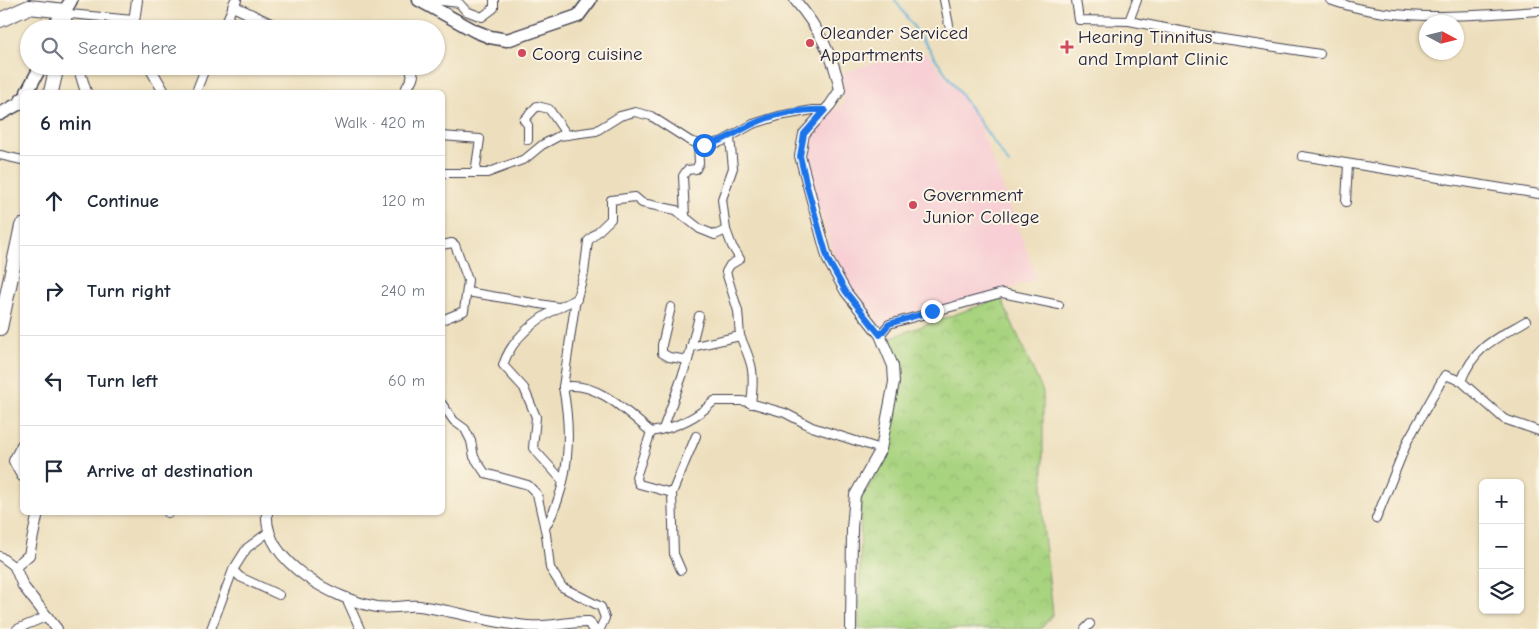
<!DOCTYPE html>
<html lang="en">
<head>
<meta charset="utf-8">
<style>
  :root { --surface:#fff; --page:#f2f2f3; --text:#1f2937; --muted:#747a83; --line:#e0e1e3 }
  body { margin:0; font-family:"Comic Neue",sans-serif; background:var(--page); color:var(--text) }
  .controls { position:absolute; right:15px; bottom:15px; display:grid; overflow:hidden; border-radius:8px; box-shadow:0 1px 4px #0004 }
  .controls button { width:45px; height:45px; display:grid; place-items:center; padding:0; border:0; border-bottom:1px solid var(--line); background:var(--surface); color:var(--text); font:25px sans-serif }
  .compass { position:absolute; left:1419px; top:15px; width:45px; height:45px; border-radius:50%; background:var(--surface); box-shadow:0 1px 4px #0004; rotate:97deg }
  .stop { position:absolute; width:15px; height:15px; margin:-11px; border:4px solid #1a73e8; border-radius:50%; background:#fff }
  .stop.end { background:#1a73e8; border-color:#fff; box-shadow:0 1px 5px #0008 }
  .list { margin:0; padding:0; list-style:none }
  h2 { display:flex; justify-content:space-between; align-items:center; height:65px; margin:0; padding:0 20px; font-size:21px }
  h2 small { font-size:16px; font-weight:400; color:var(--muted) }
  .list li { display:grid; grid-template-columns:32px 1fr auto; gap:15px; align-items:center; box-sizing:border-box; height:90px; padding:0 20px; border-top:1px solid var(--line) }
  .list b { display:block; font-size:19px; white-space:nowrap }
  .list em { font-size:16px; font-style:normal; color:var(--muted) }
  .icon { flex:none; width:28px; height:28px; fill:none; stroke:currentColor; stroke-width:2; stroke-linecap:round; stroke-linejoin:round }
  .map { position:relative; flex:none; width:1539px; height:629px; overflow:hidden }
  .search { position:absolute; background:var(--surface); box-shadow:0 1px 4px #0004; left:20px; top:20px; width:425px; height:55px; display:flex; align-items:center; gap:12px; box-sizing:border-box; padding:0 18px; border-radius:28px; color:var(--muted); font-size:19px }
  .panel { position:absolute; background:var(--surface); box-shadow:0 1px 4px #0004; left:20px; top:90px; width:425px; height:425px; border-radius:8px }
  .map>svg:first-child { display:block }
  .built { fill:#f7cfd4 }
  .park { fill:url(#park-crowns); stroke:#657a5d }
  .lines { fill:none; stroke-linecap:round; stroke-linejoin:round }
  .stream { stroke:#60b1db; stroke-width:2 }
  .minor-casing { stroke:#403e4e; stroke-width:10 }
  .tertiary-casing { stroke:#403e4e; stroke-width:12 }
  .primary-casing { stroke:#403e4e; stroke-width:15 }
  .trunk-casing { stroke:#403e4e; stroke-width:16 }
  .minor { stroke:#fff; stroke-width:8 }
  .tertiary { stroke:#fff; stroke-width:10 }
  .primary { stroke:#fff; stroke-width:12 }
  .trunk { stroke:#fff; stroke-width:14 }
  .route { stroke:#1a73e8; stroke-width:6 }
  .poi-dot { fill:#d1495b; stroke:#fcf5e5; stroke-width:2 }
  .labels { text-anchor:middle; stroke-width:4; stroke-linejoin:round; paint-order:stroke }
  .poi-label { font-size:19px; fill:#22223b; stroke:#fcf5e5; text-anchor:start }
</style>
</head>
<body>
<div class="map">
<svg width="1539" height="629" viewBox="0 0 1539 629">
  <defs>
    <pattern id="park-crowns" width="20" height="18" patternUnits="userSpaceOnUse" patternTransform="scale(1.25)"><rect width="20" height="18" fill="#a8d37f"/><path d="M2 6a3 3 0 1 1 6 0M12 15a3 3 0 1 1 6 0" fill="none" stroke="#90b56f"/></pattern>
  </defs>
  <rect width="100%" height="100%" fill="#fcf5e5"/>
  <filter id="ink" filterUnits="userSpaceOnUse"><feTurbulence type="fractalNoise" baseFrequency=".02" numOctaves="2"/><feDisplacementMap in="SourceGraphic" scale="10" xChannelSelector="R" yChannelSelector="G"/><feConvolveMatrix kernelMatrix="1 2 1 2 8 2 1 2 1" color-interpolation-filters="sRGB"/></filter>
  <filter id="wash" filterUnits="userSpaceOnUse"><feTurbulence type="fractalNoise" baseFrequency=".0096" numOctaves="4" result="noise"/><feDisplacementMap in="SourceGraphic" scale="20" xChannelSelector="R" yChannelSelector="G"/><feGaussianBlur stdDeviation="1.12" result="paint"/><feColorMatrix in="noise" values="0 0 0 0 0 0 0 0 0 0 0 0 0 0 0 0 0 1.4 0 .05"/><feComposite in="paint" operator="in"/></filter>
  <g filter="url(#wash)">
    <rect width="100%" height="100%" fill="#eddfbd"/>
    <polygon class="built" points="915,51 928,54 976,114 1037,279 884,331 838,270 804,157 807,139 820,122 844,103 841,73"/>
    <polygon class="park" points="1001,298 1043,392 1043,526 1053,614 1041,629 859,629 861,498 875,477 885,455 898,367 889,338"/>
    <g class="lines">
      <polyline class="stream" points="895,0 1009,164"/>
    </g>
  </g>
  <g filter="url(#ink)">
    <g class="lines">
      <defs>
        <g id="minor">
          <polyline points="433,0 459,3 466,11 482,17 494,8 494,0"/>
          <polyline points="944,0 949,25"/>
          <polyline points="1076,0 1079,20 1129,21"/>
          <polyline points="1137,0 1129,21 1217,38 1320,54"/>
          <path d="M1330,0c66,24 140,15 209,11"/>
          <polyline points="70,14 133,20"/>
          <polyline points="121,19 122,29"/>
          <polyline points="223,29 233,6"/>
          <polyline points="196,92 206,66"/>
          <polyline points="442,136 480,139 475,173"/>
          <polyline points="528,140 528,125 524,120 537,106 549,109 567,135"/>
          <polyline points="0,155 22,160"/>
          <polyline points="1302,156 1539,194"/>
          <polyline points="442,173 487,173 525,159 542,145 559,136 596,131 620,116 635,112 651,116 690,141 703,145 721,142 753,124 779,116 813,110 825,110"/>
          <polyline points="1346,202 1348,164"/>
          <polyline points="685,216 683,176 687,170 696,169 699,163 698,143"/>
          <polyline points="442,245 452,243 455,245 468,280 464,311 442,320"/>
          <polyline points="467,292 558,307"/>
          <polyline points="671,307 662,345 662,353 669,357 688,360"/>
          <polyline points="880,335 889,324 1002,293 1059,305"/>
          <path d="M740,336c13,29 15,36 11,68"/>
          <polyline points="691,347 740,336 738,311 726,272 730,265 740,259 732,246 726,230 722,199 733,168 730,138"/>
          <path d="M1461,381c14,-35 34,-42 65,-60"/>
          <polyline points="563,387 575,305 584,273 588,241 611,219 611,200 635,197 642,203 676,210 700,229 715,235 726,230"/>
          <polyline points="442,404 454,421 465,429 471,441 474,457 485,473 528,485 537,494 546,534 550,568 562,587 601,607 605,618 600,629"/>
          <polyline points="663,429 688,360 699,316"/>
          <polyline points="651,432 636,477 639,484 672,493"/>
          <path d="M562,480l-29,-32 3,-31 -12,-29 -21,-23c11,-33 43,-53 74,-66"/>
          <polyline points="168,513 168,512"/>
          <polyline points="1376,519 1408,440 1445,375 1461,381 1504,419 1539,431"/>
          <path d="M545,528c25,-42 27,-94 18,-141 33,-7 64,25 88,45 23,-4 46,-14 63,-31h29l42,12 27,14 69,22"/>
          <polyline points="0,556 15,567"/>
          <polyline points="233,570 240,577 279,595"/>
          <polyline points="681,570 674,554 672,493 696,436"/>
          <polyline points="347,600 360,629"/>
          <polyline points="17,629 48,616"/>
          <polyline points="211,629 233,570 247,548 270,531"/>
          <polyline points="1085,629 1090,624"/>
        </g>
        <g id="tertiary">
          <polyline points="236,0 233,6 281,29"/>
          <path d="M795,0c22,26 39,57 45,90l-10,15 -26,29 -4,22 28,104 18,32 34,43 13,31 1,16 -13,67 -26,46 -3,33 -1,101"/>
          <polyline points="133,29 137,0"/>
          <polyline points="78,66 86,92"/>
          <polyline points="149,66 164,92"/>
          <polyline points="405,92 413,76 410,66"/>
          <polyline points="22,445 14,461 22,476"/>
          <polyline points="38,512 29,555 15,567 23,586 57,629"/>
          <path d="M267,512c-4,51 69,88 110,95 14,2 28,-2 42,-1 37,5 72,17 109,20 21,2 40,-5 61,-4l4,7"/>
        </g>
        <g id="primary">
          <polyline points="419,0 475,31 490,37 507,40 578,16 590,0"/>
          <path d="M53,29c5,-11 13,-18 18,-29"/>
          <polyline points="27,92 41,66"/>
          <polyline points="0,114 20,103 22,99"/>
        </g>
        <g id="trunk">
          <polyline points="0,20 29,7 65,11 63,29"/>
          <polyline points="51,92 57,66"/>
          <polyline points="0,328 22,226"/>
        </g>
      </defs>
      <use href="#minor" class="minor-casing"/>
      <use href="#tertiary" class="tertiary-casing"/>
      <use href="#primary" class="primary-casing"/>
      <use href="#trunk" class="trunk-casing"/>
      <use href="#minor" class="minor"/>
      <use href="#tertiary" class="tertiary"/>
      <use href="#primary" class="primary"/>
      <use href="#trunk" class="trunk"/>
    </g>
  </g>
  <g class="lines" filter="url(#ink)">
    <path class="route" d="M704,145c19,-3 31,-12 49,-21 20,-10 50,-15 72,-14l-21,24 -4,22 7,30 21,74 18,32 34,43 9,-11 43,-13"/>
  </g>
  <g class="poi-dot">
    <circle cx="810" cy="43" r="5"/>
    <path d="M1064.5 39.5h5v5h5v5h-5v5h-5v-5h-5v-5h5z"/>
    <circle cx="522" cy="53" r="5"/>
    <circle cx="913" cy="205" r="5"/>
  </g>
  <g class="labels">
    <g class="poi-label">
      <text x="820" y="39">Oleander Serviced<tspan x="820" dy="22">Appartments</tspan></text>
      <text x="1078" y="43">Hearing Tinnitus<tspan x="1078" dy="22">and Implant Clinic</tspan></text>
      <text x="532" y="60">Coorg cuisine</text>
      <text x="923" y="201">Government<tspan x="923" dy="22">Junior College</tspan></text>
    </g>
  </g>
</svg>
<div class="controls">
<button>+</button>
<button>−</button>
<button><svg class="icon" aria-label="layers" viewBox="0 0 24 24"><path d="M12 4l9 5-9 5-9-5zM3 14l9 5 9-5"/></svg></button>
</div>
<svg class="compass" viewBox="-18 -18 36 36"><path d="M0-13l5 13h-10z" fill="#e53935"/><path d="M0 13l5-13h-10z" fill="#747a83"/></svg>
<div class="stop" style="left:704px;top:145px"></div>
<div class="stop end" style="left:932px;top:311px"></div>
<div class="search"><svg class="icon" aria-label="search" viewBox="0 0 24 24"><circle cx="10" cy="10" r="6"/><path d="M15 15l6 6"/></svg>Search here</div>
<section class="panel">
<h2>6 min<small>Walk · 420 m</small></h2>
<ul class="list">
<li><svg class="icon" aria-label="ahead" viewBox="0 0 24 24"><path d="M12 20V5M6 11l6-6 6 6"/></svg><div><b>Continue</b></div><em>120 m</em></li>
<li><svg class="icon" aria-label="right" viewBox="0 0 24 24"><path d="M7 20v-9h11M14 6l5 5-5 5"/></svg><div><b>Turn right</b></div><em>240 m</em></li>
<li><svg class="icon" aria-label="left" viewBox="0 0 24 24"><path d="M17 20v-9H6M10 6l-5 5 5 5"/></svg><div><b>Turn left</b></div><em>60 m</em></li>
<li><svg class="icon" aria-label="arrive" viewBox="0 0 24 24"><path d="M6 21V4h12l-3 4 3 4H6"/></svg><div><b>Arrive at destination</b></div></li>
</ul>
</section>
</div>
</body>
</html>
